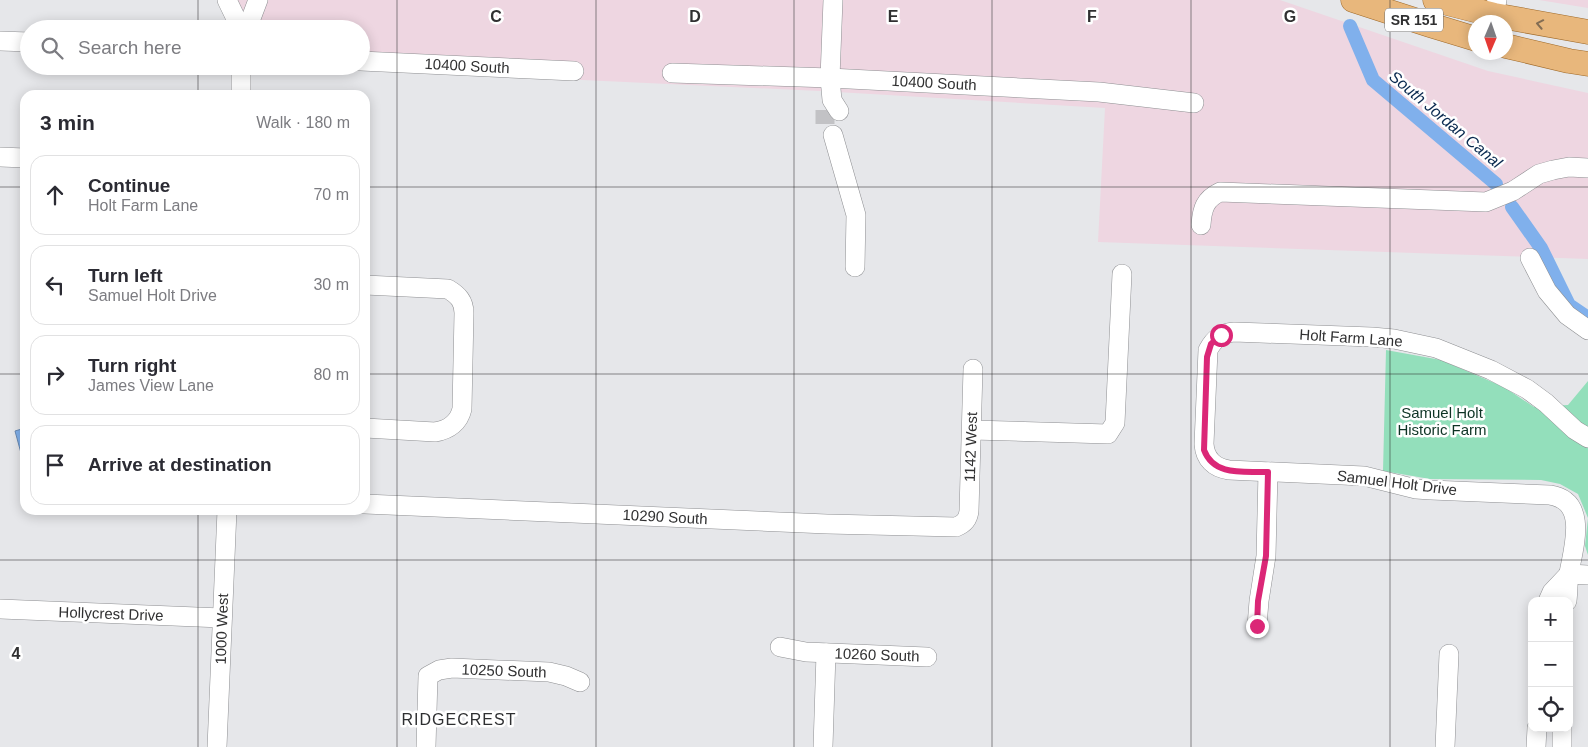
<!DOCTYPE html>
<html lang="en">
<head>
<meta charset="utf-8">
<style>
  :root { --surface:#fff; --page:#f2f2f3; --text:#2b2b33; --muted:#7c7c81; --line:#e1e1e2 }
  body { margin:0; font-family:Arial,sans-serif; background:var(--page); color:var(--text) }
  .controls { position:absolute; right:15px; bottom:15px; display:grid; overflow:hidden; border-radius:10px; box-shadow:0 2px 12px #0003 }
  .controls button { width:45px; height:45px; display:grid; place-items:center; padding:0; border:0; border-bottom:1px solid var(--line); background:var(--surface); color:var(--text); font:25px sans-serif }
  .compass { position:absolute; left:1468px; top:15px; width:45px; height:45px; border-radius:50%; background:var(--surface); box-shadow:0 2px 12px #0003; rotate:182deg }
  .stop { position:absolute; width:15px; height:15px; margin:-11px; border:4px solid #db2777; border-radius:50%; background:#fff }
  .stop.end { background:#db2777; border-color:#fff; box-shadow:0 1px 5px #0008 }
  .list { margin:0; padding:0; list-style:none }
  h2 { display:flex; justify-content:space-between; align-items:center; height:65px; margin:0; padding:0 20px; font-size:21px }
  h2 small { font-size:16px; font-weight:400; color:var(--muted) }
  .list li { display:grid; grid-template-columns:32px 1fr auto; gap:15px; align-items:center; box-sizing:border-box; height:80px; margin:0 10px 10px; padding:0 10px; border:1px solid var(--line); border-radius:15px }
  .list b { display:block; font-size:19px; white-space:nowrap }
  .list p { margin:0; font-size:16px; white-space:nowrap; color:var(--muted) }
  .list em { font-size:16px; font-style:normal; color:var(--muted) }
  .icon { flex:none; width:28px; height:28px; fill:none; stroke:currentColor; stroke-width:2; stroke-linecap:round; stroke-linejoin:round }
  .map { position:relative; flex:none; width:1588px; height:747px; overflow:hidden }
  .search { position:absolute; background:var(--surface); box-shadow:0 2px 12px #0003; left:20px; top:20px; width:350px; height:55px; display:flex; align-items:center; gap:12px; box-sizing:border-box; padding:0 18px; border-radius:28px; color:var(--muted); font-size:19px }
  .panel { position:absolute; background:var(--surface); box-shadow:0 2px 12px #0003; left:20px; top:90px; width:350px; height:425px; border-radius:15px }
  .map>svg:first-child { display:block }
  .commercial { fill:#eed6e1 }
  .green { fill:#93dfbb }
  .water { fill:#80b0ec; stroke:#688ab4 }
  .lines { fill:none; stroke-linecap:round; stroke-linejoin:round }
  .canal { stroke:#80b0ec; stroke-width:14 }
  .minor-tunnel { stroke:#c2c2c5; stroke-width:19; stroke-dasharray:19 9; stroke-linecap:butt }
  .minor-casing { stroke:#8e8f92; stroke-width:20 }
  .major-casing { stroke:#9e6929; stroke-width:25 }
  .minor { stroke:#fff; stroke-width:19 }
  .major { stroke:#e8b77c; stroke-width:24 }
  .oneway { stroke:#836d53 }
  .route { stroke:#db2777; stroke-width:6 }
  .grid { fill:none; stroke:#303031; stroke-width:1; stroke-opacity:0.55 }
  .labels { text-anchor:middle; stroke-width:5; stroke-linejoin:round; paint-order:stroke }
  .shield { fill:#fff; stroke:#6e6e6f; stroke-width:1 }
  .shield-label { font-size:14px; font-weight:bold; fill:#303031 }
  .street-label { font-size:15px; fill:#303031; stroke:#fff }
  .park-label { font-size:15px; fill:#0d3324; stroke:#fff }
  .water-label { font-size:16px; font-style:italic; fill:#09294f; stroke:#fff }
  .neighbourhood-label { font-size:16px; letter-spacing:1px; fill:#2e2f31; stroke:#fff }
  .grid-label { font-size:16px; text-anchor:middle; font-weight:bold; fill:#303031; stroke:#fff; stroke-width:5; stroke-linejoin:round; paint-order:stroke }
</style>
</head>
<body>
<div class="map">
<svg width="1588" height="747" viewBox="0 0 1588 747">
  <rect width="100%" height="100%" fill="#e6e7ea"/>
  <g class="commercial">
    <polygon points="230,0 1280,0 1488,71 1588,93 1588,259 1098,242 1105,108 820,91 283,66 361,66 361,29 234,29"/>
    <polygon points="1539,0 1588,0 1588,8"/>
  </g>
  <polygon class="green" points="1386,350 1441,360 1504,387 1534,407 1568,405 1588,381 1588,555 1585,546 1588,518 1578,494 1560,484 1541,480 1430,479 1383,471"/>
  <polygon class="water" points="25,428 25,452 21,453 15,431"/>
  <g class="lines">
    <g class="canal">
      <polyline points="1350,26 1373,80 1496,184"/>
      <polyline points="1512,207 1541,248 1569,305 1588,318"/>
    </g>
    <polyline class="minor-tunnel" points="825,124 825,110"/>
    <defs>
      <g id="minor">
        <polyline points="227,0 241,29"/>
        <polyline points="833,0 830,78 832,100 839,111"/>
        <polyline points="1494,15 1497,0"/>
        <polyline points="247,29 258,0"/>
        <polyline points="0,41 29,42"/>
        <polyline points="361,61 574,71"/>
        <polyline points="672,73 830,78 1099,92 1194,103"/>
        <polyline points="241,95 241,66"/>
        <polyline points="833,135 856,215 855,267"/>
        <polyline points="0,157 25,158"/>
        <path d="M1201,225c1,-16 4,-26 19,-33l266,10 27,-11 26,-17 14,-4 16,-3 19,1"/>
        <polyline points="1530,258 1547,291 1567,315 1588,330"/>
        <path d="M365,285l83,4c10,6 16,12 16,24l-2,96c-3,13 -13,21 -27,23l-70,-4"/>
        <polyline points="972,430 1108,434 1115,423 1122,274"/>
        <path d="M365,504l462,20 129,3c8,-3 12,-7 13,-16l4,-142"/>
        <polyline points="1569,574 1588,575"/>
        <polyline points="1548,601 1552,592 1569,574"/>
        <path d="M1567,601c1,-9 1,-19 2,-28 5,-27 19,-72 -19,-78l-119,-5 -15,-1 -52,-13 -135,-6c-15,-2 -24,-11 -25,-26l4,-94c6,-11 13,-17 26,-18l138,5 22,2 42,9 55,22 36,19 19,14 29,27 13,8"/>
        <polyline points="0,609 222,618"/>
        <polyline points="1257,626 1259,601 1266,556 1268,472"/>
        <polyline points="780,647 806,652 927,657"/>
        <polyline points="217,747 227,510"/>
        <polyline points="426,747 428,676 439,670 452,668 549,672 566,676 580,682"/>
        <polyline points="823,747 826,653"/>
        <polyline points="1445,747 1449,654"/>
        <polyline points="1536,747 1537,728"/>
        <polyline points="1562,747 1562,728"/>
      </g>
      <g id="major">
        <polyline points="1353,0 1430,25 1476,39"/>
        <polyline points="1435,0 1494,15 1588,32"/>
        <polyline points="1506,46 1569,61 1588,64"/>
      </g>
    </defs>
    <use href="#minor" class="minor-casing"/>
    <use href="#major" class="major-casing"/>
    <use href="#minor" class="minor"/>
    <use href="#major" class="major"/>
  </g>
  <defs><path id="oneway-chevron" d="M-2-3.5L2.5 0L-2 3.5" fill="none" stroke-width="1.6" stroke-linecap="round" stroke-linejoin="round" transform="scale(1.25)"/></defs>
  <use class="oneway" href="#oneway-chevron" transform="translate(1540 24) rotate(-169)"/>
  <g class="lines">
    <path class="route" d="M1221,335l-10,9 -4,13 -3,93c10,27 41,21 64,22l-2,84 -8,45 -1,25"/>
  </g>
  <path class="grid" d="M198,0v29M397,0v747M596,0v747M794,0v747M992,0v747M1191,0v747M1390,0v747M198,66v29M0,187h25M365,187h1223M0,374h25M365,374h1223M198,510v237M0,560h1588"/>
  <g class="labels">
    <rect class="shield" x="1385" y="8.5" width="58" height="23" rx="4"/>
    <g class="shield-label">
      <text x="1414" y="25">SR 151</text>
    </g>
    <g class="street-label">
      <text transform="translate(467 66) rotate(3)" y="5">10400 South</text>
      <text transform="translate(934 83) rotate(3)" y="5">10400 South</text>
      <text transform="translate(1351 338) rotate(4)" y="5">Holt Farm Lane</text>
      <text transform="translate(971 447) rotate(-88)" y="5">1142 West</text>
      <text transform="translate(1397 483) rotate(7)" y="5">Samuel Holt Drive</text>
      <text transform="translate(665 517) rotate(3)" y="5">10290 South</text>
      <text transform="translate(111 614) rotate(2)" y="5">Hollycrest Drive</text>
      <text transform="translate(222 629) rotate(-88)" y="5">1000 West</text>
      <text transform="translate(877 655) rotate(2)" y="5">10260 South</text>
      <text transform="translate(504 671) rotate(2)" y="5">10250 South</text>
    </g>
    <g class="park-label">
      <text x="1442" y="418">Samuel Holt<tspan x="1442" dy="17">Historic Farm</tspan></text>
    </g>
    <g class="water-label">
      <text transform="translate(1446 119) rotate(40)" y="6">South Jordan Canal</text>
    </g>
    <g class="neighbourhood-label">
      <text x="459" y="725">RIDGECREST</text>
    </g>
  </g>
  <g class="grid-label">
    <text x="496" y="22">C</text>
    <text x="695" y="22">D</text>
    <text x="893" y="22">E</text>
    <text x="1092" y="22">F</text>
    <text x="1290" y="22">G</text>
    <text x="16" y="659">4</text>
  </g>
</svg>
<div class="controls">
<button>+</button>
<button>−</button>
<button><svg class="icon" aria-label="locate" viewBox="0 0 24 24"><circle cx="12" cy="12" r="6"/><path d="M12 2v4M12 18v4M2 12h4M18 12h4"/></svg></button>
</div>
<svg class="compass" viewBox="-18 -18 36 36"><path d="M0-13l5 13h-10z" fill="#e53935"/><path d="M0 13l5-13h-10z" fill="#7c7c81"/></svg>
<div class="stop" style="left:1221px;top:335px"></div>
<div class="stop end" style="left:1257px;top:626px"></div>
<div class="search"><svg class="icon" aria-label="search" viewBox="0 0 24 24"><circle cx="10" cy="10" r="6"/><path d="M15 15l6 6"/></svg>Search here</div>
<section class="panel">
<h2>3 min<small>Walk · 180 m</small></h2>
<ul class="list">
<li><svg class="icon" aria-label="ahead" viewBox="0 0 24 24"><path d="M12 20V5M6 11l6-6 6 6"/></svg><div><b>Continue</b><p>Holt Farm Lane</p></div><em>70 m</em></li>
<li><svg class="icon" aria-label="left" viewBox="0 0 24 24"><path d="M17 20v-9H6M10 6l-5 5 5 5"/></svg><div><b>Turn left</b><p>Samuel Holt Drive</p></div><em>30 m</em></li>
<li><svg class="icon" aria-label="right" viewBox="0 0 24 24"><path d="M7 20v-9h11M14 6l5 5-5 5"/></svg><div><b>Turn right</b><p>James View Lane</p></div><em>80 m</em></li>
<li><svg class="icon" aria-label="arrive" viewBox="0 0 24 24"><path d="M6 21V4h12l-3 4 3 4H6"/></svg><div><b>Arrive at destination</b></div></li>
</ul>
</section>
</div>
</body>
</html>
